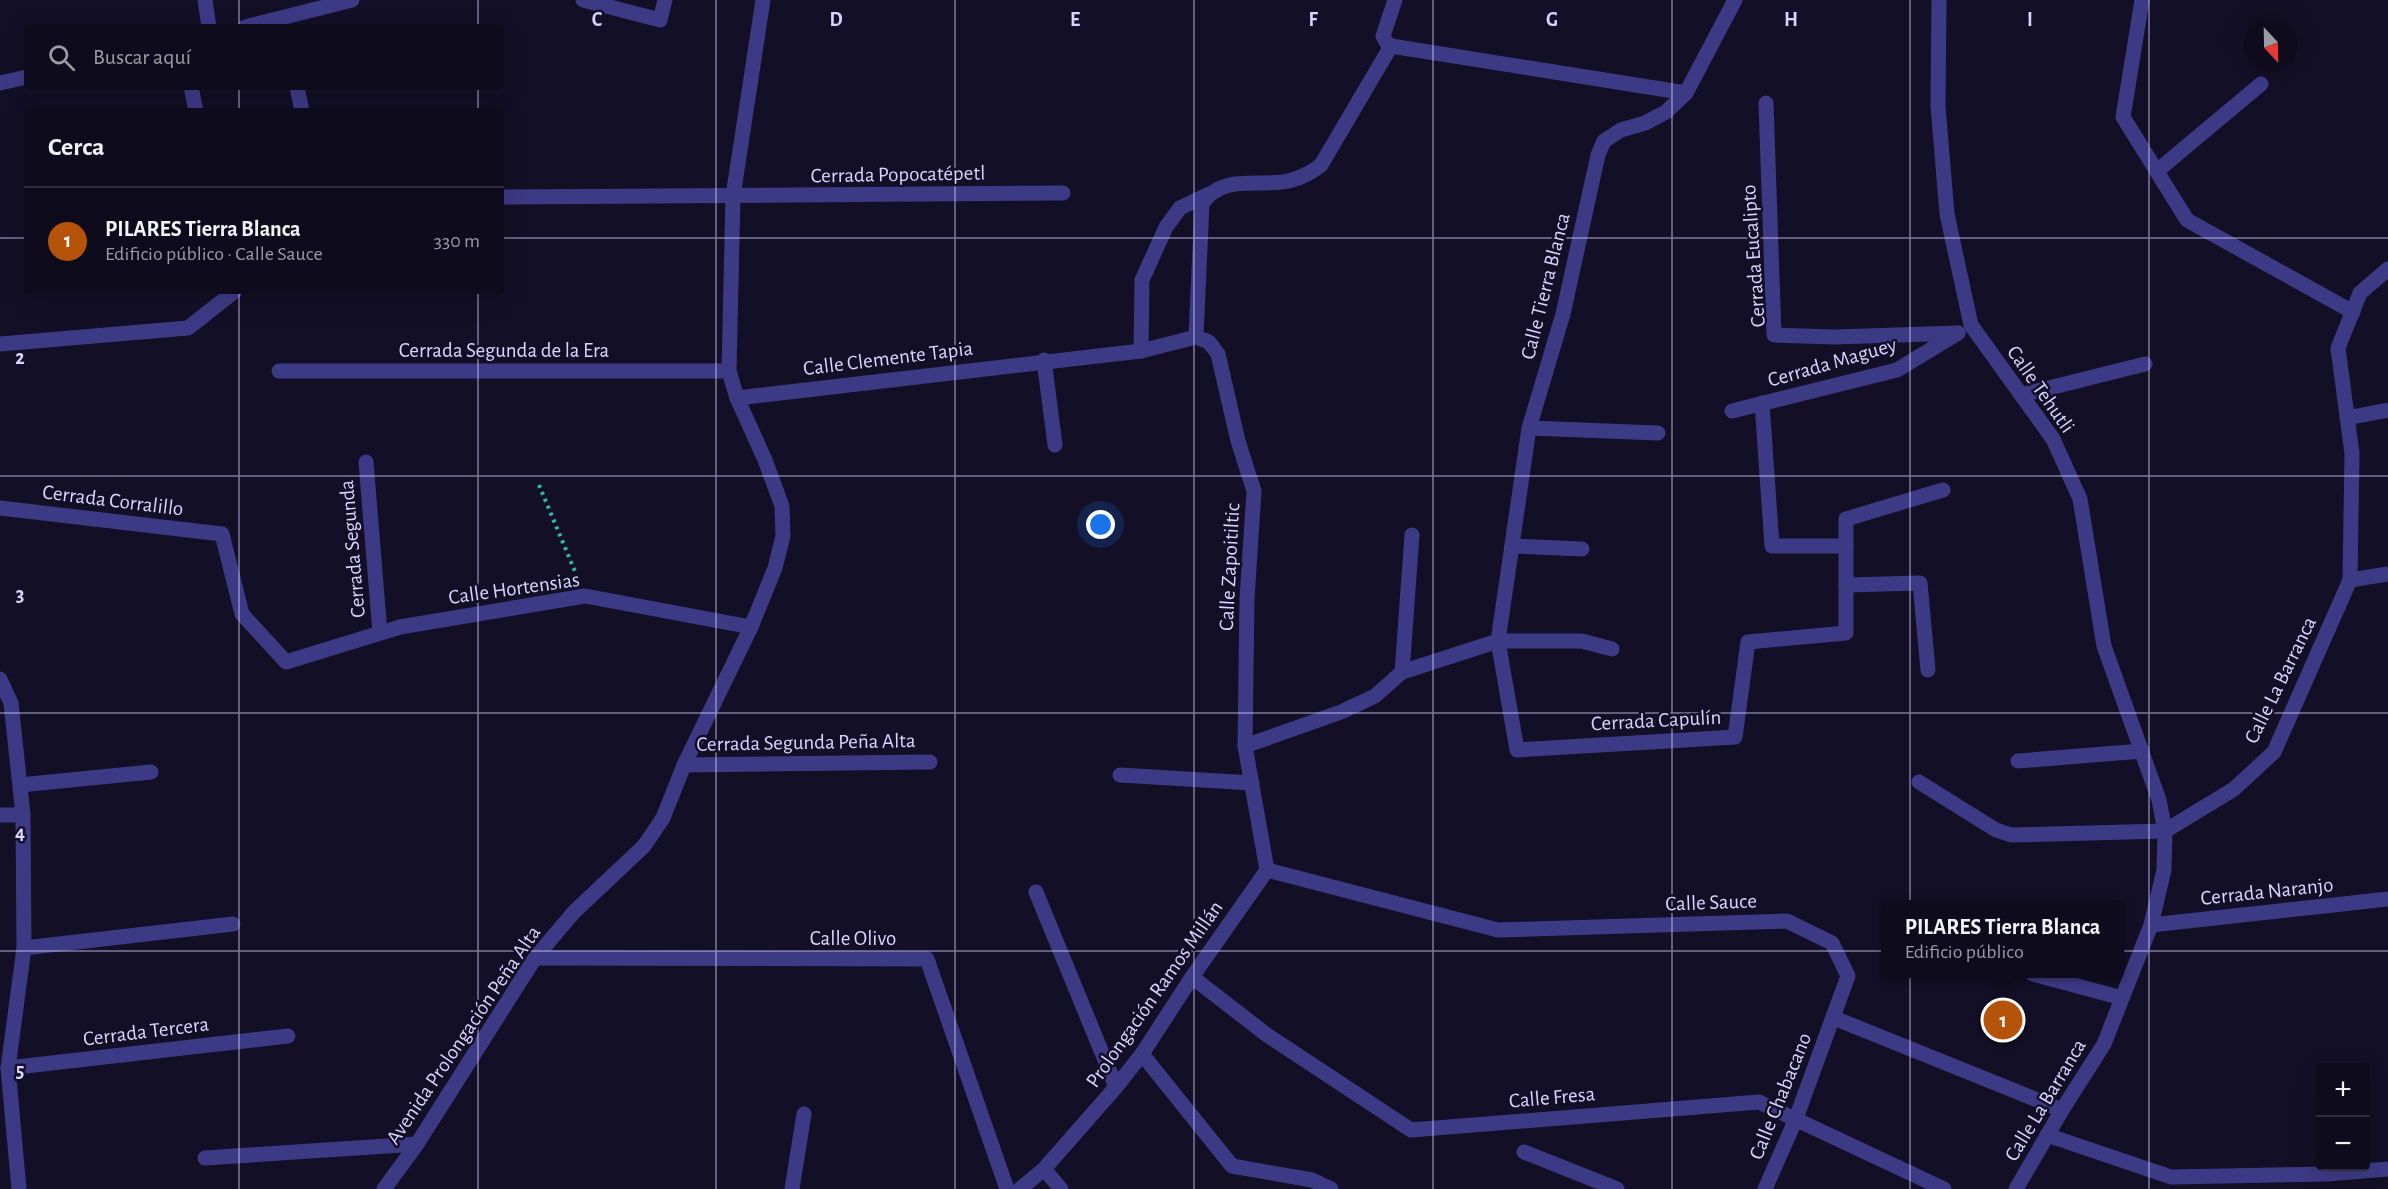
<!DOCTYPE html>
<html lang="es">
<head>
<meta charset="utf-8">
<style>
  :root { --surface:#0e0b1c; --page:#1c1929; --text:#f1f3f6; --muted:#9b9ba3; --line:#2e2b3b; --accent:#b45309 }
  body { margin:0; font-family:"Alegreya Sans",sans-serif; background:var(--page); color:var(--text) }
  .controls { position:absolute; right:18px; bottom:18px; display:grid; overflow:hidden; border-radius:6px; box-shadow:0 6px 24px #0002 }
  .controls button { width:54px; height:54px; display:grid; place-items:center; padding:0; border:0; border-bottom:2px solid var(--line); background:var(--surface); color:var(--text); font:30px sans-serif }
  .compass { position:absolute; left:2244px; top:18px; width:54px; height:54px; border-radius:50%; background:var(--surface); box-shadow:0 6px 24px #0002; rotate:158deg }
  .you { position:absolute; left:1101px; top:525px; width:21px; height:21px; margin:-15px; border:4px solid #fff; border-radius:50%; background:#1a73e8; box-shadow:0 0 0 9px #1a73e833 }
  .badge { display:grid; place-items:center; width:39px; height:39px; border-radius:50%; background:var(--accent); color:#fff; font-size:20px; font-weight:700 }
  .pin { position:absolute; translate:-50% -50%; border:3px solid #fff; box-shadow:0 2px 6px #0006 }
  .popup { position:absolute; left:1881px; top:900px; width:243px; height:78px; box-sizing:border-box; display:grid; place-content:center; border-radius:6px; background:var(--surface); filter:drop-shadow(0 2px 4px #0005); font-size:20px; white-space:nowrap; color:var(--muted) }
  .popup b { font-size:22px; color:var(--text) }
  .popup::after { content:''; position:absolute; left:50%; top:100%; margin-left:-12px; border:12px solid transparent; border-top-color:var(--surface) }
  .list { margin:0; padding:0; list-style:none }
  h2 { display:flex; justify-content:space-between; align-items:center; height:78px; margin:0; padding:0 24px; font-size:26px }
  h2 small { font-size:20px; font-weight:400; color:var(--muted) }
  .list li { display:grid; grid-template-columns:39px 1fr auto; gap:18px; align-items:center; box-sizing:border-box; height:108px; padding:0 24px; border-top:2px solid var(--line) }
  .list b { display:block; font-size:22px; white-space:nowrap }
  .list p { margin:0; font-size:20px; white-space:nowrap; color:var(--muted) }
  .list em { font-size:20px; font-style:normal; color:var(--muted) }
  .icon { flex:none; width:33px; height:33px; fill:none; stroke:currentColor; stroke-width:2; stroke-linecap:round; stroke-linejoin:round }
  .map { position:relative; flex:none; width:2388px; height:1189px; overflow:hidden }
  .search { position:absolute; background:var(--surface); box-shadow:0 6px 24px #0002; left:24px; top:24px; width:480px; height:66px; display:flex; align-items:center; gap:15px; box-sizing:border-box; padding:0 21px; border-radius:6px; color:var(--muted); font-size:22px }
  .panel { position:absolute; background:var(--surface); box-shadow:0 6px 24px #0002; left:24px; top:108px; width:480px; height:186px; border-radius:6px }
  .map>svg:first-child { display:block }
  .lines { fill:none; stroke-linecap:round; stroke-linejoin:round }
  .path { stroke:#2fb8b0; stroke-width:4; stroke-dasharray:3 4.5; stroke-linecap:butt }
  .minor { stroke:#3d3a85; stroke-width:15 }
  .grid { fill:none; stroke:#d9d4ff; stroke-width:1.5; stroke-opacity:0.55 }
  .labels { text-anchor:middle; stroke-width:5; stroke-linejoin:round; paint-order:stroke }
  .street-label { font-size:21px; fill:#d9d4ff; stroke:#130f26 }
  .grid-label { font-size:20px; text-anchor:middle; font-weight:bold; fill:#d9d4ff; stroke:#130f26; stroke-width:5; stroke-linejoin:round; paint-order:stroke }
</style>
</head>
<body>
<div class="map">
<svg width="2388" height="1189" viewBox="0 0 2388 1189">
  <rect width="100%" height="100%" fill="#130f26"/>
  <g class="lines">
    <polyline class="path" points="539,485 579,581"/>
    <g class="minor">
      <polyline points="205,0 209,27"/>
      <polyline points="583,0 660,20 665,0"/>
      <polyline points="1395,0 1383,36 1386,42 1391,46 1686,93"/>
      <polyline points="1735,0 1686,93 1666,112 1645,123 1621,130 1604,141 1598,155 1563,314 1529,428 1498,641 1517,750 1735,737 1748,642 1846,633 1846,519 1943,490"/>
      <polyline points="1939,0 1938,106 1947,214 1971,325 2053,439 2080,499 2104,646 2159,800 2165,831 2164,870 2151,925 2104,1044 2062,1110 2016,1189"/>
      <polyline points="2142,0 2123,117 2187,220 2353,312"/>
      <polyline points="245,27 352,0"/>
      <polyline points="0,83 27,77"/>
      <polyline points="191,87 196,111"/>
      <polyline points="297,87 302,111"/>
      <polyline points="1766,103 1774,335 1835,337 1958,333"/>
      <polyline points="2157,171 2261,84"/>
      <polyline points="501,197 1063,193"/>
      <path d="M1196,337l6,-133c21,-32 58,-15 90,-24 11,-3 20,-8 29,-15l70,-119"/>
      <polyline points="0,344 188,328 235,291"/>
      <polyline points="1141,351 1196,337 1209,342 1218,354 1238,441 1254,491 1247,599 1245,746 1267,870"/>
      <polyline points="1044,360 1055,445"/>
      <polyline points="279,371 729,371"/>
      <polyline points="2021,395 2145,364"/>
      <polyline points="737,398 1141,351 1142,280 1166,227 1180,208 1209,194"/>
      <polyline points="1762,403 1772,546 1846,546"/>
      <polyline points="1732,411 1897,370 1958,333"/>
      <polyline points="2347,418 2388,410"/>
      <polyline points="1529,428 1658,433"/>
      <polyline points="366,462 380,633"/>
      <polyline points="0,508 222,534 242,614 286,662 400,627 585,596 751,627"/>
      <polyline points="1512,546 1582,549"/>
      <polyline points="2350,580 2388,574"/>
      <polyline points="1846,585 1920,583 1928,670"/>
      <polyline points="1402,672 1412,535"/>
      <polyline points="0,679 11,703 23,815 24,948 8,1068 19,1189"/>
      <polyline points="1245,746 1341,712 1375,696 1402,672 1498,641 1582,641 1612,649"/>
      <polyline points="2018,761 2142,751"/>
      <polyline points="684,765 930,762"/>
      <polyline points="1120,775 1252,783"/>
      <polyline points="1919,782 1996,830 2011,835 2165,831 2234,789 2274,752 2350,580 2352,454 2338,348 2360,293 2388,269"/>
      <polyline points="20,785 151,772"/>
      <polyline points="0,815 23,815"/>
      <polyline points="1267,870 1498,930 1787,921 1832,943 1848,976 1795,1121 1765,1189"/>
      <polyline points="1036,892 1116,1087"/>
      <polyline points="2151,925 2388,899"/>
      <polyline points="24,948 233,924"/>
      <polyline points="535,958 927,959 1007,1189"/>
      <polyline points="2033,974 2122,998"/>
      <polyline points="1192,977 1267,1035 1411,1130 1759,1102 1944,1189"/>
      <polyline points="1834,1018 2062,1110"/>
      <polyline points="1142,1054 1232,1166 1312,1180 1331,1189"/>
      <polyline points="8,1068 288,1036"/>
      <polyline points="2047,1135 2171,1177 2328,1174 2388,1169"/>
      <polyline points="1524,1152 1617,1189"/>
      <polyline points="205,1158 417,1144"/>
      <polyline points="1044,1169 1061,1189"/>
      <polyline points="384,1189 417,1144 535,958 574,912 644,846 663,818 684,765 751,627 775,568 783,536 782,506 765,460 737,398 729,371 733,196 763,0"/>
      <polyline points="792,1189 804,1114"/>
      <polyline points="1020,1189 1044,1169 1116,1087 1142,1054 1192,977 1267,870"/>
    </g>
  </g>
  <path class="grid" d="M239,0v27M478,0v27M716,0v1189M955,0v1189M1194,0v1189M1433,0v1189M1672,0v1189M1910,0v1189M2149,0v1189M239,87v24M478,87v24M0,238h27M501,238h1887M239,291v898M478,291v898M0,476h2388M0,713h2388M0,951h2388"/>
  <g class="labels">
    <g class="street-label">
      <text transform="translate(898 174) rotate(-1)" y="7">Cerrada Popocatépetl</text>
      <text transform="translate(1753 256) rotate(-94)" y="7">Cerrada Eucalipto</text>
      <text transform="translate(1545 286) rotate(-76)" y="7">Calle Tierra Blanca</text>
      <text x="504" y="357">Cerrada Segunda de la Era</text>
      <text transform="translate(888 358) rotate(-7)" y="7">Calle Clemente Tapia</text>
      <text transform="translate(1832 362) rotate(-16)" y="7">Cerrada Maguey</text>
      <text transform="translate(2041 389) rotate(55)" y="7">Calle Tehutli</text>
      <text transform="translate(113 500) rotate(7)" y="7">Cerrada Corralillo</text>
      <text transform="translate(352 549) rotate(-95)" y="7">Cerrada Segunda</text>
      <text transform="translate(1229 567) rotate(-87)" y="7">Calle Zapoitiltic</text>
      <text transform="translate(514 588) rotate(-8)" y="7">Calle Hortensias</text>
      <text transform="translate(2280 680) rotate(-64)" y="7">Calle La Barranca</text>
      <text transform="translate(1656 720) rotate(-3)" y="7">Cerrada Capulín</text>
      <text transform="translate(806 742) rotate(-1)" y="7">Cerrada Segunda Peña Alta</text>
      <text transform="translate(2267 891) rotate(-6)" y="7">Cerrada Naranjo</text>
      <text transform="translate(1711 902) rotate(-2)" y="7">Calle Sauce</text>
      <text x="853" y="945">Calle Olivo</text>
      <text transform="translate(1154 994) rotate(-55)" y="7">Prolongación Ramos Millán</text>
      <text transform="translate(146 1031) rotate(-7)" y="7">Cerrada Tercera</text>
      <text transform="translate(463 1035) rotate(-56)" y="7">Avenida Prolongación Peña Alta</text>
      <text transform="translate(1780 1096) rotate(-68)" y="7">Calle Chabacano</text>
      <text transform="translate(1552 1097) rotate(-5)" y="7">Calle Fresa</text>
      <text transform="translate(2045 1100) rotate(-59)" y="7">Calle La Barranca</text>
    </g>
  </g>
  <g class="grid-label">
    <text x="597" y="26">C</text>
    <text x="836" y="26">D</text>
    <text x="1075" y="26">E</text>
    <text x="1313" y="26">F</text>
    <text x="1552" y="26">G</text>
    <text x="1791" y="26">H</text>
    <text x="2030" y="26">I</text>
    <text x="20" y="364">2</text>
    <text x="20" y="601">3</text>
    <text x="20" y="839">4</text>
    <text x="20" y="1077">5</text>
  </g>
</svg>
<div class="controls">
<button>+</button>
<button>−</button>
</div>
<svg class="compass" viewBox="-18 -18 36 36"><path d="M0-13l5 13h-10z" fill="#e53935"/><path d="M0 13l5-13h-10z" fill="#9b9ba3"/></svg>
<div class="you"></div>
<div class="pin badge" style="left:2003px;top:1020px">1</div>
<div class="popup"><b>PILARES Tierra Blanca</b>Edificio público</div>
<div class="search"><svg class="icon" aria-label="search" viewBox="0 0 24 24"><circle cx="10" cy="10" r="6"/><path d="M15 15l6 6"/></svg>Buscar aquí</div>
<section class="panel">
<h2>Cerca<small></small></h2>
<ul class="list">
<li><span class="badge">1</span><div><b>PILARES Tierra Blanca</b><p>Edificio público · Calle Sauce</p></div><em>330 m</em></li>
</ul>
</section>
</div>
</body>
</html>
